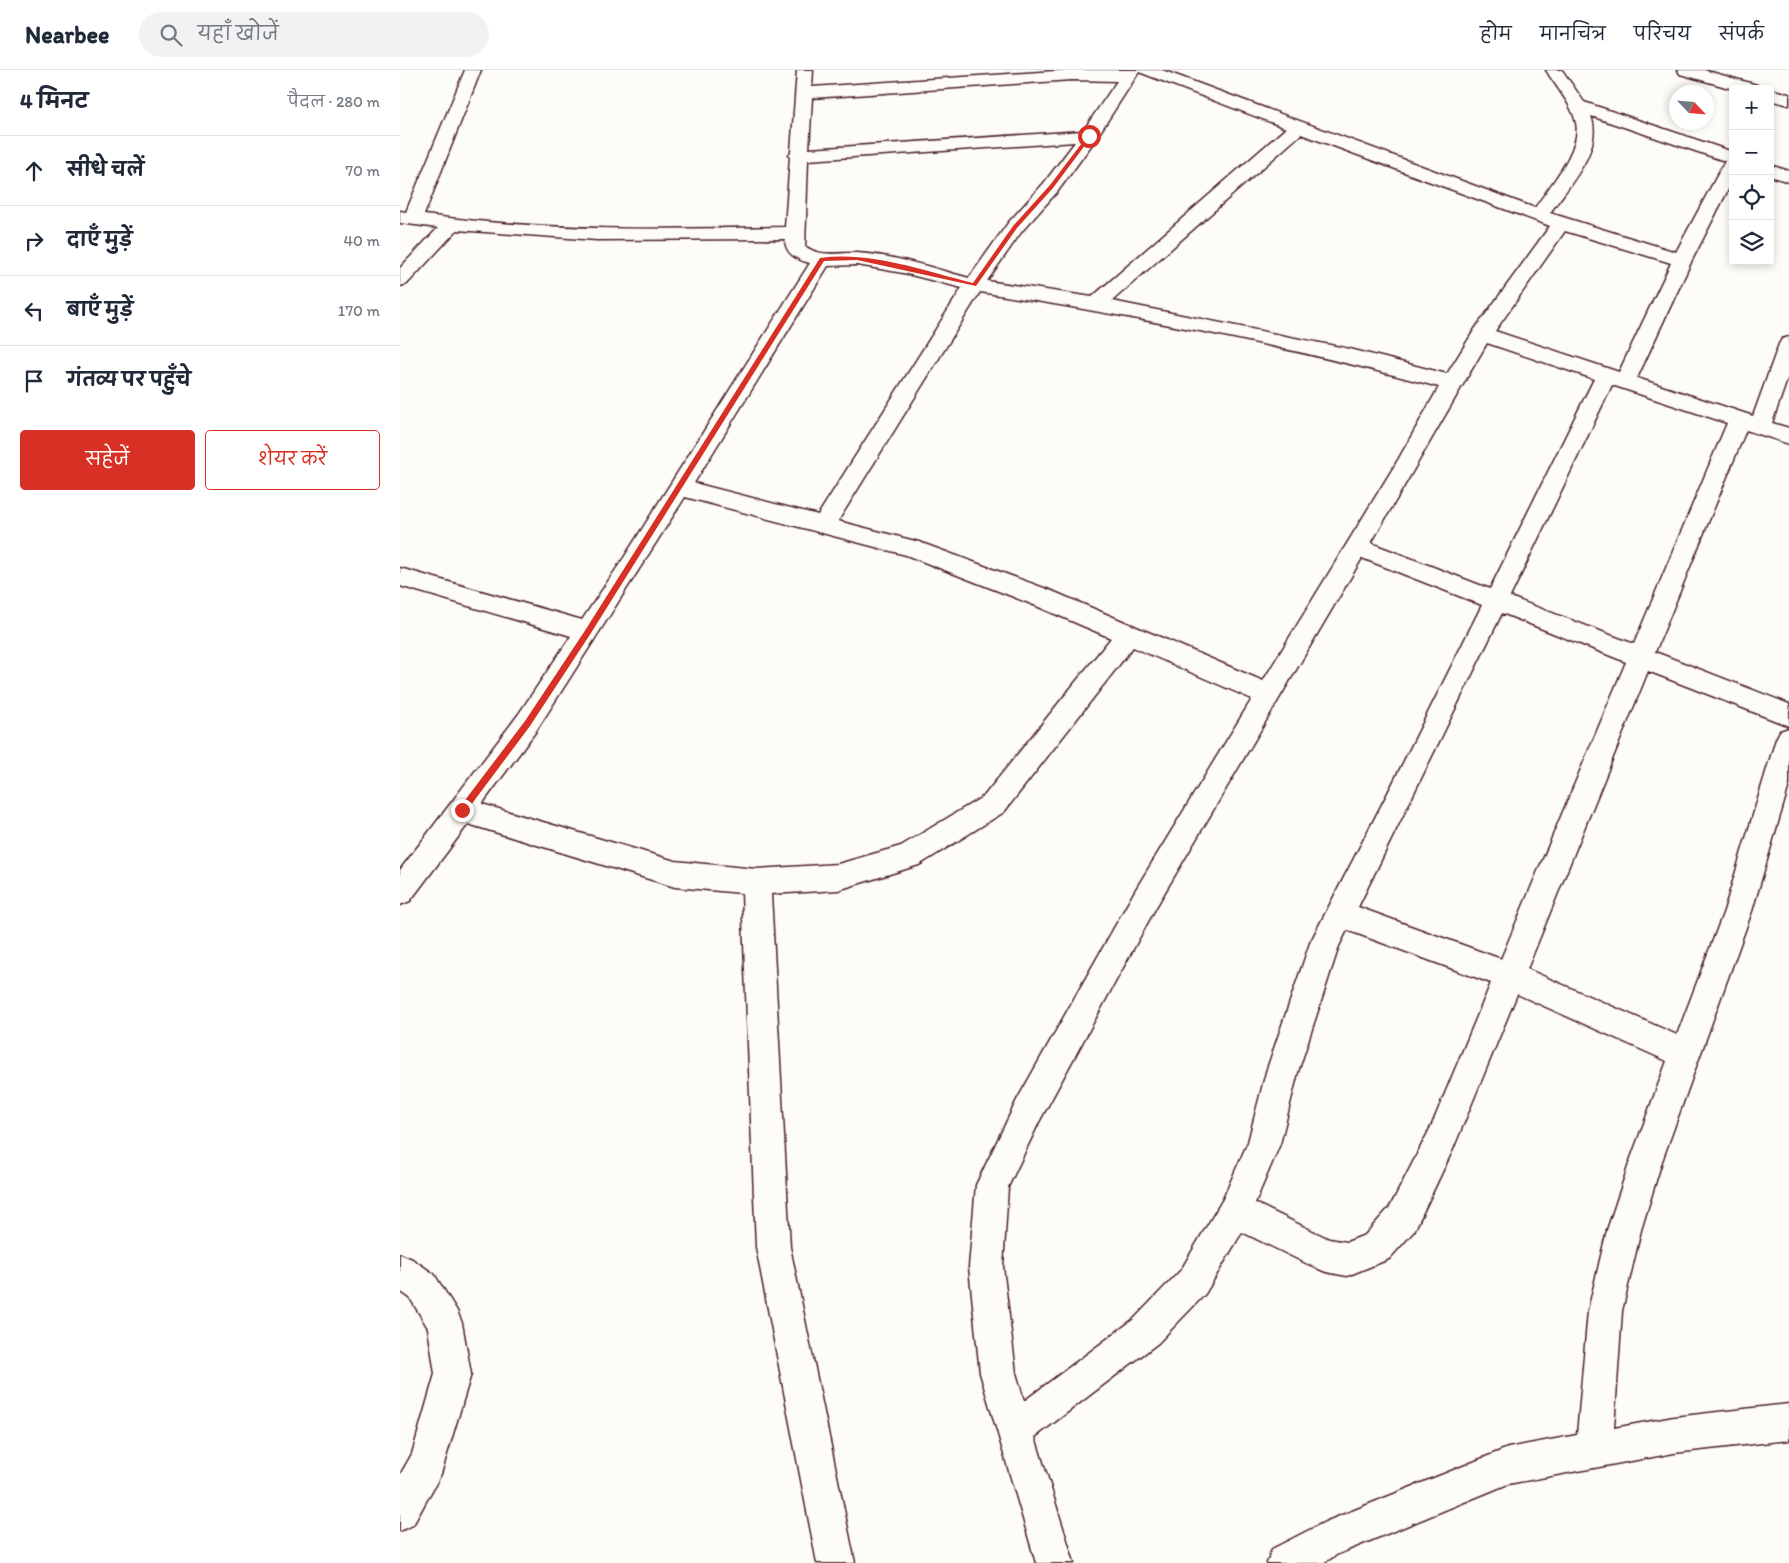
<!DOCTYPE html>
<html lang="hi">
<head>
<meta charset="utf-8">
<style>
  :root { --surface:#fff; --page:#f2f2f3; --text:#1f2937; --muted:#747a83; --line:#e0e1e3; --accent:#d93025 }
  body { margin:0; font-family:Itim,"Playpen Sans Deva",sans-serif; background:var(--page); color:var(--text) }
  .controls { position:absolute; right:15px; top:15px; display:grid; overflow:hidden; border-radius:5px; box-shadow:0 2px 8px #0003 }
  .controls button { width:45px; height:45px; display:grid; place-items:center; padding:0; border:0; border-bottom:1px solid var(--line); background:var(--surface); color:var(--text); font:25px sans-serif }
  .compass { position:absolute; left:1269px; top:15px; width:45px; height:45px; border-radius:50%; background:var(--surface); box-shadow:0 2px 8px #0003; rotate:116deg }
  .stop { position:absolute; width:15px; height:15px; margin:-11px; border:4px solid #d93025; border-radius:50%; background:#fff }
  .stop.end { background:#d93025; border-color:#fff; box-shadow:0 1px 5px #0008 }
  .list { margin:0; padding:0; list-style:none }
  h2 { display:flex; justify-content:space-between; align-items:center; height:65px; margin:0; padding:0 20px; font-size:21px }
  h2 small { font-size:16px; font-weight:400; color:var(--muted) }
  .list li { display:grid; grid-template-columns:32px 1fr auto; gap:15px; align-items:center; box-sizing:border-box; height:70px; padding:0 20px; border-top:1px solid var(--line) }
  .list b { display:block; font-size:19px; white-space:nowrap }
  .list em { font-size:16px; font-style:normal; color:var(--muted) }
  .actions { display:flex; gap:10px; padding:15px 20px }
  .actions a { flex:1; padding:11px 0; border:1px solid var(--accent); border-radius:5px; text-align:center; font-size:18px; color:var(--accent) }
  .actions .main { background:var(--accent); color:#fff }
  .icon { flex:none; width:28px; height:28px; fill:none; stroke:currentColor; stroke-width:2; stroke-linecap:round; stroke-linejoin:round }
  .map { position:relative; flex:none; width:1389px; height:1493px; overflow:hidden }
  header { display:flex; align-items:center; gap:30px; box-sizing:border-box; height:70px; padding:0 25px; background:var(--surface); border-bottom:1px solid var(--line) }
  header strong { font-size:24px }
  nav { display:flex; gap:28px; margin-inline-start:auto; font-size:18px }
  .search { width:350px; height:45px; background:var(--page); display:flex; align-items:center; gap:12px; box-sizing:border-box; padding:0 18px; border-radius:28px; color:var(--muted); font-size:19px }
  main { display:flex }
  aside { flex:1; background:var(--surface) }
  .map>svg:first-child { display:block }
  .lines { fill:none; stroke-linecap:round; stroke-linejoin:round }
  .minor-casing { stroke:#4a1f2b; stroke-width:3 }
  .minor { fill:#fdfcf7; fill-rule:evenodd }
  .route { fill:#d93025 }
</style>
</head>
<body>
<header>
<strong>Nearbee</strong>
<div class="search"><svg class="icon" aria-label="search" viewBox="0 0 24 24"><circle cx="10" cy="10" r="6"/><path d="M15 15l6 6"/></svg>यहाँ खोजें</div>
<nav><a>होम</a><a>मानचित्र</a><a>परिचय</a><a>संपर्क</a></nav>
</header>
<main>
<aside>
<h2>4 मिनट<small>पैदल · 280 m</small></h2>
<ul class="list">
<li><svg class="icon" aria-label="ahead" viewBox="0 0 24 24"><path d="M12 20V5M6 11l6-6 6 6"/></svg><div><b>सीधे चलें</b></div><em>70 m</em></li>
<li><svg class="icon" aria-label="right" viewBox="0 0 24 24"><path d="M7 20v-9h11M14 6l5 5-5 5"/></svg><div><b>दाएँ मुड़ें</b></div><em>40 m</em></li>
<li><svg class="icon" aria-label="left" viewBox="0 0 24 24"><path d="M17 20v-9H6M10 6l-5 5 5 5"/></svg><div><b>बाएँ मुड़ें</b></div><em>170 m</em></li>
<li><svg class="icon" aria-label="arrive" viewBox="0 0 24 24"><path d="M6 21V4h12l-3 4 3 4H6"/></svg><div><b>गंतव्य पर पहुँचे</b></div></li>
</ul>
<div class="actions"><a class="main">सहेजें</a><a>शेयर करें</a></div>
</aside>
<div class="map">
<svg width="1389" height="1493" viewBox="0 0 1389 1493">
  <rect width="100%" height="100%" fill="#fdfcf7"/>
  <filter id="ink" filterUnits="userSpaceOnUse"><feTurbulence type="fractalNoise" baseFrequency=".02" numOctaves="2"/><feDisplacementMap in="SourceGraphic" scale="10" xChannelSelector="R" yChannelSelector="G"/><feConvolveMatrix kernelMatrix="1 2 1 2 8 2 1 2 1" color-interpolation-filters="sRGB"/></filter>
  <g filter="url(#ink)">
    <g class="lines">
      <defs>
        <g id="minor">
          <path d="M65,0h16l-57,145c120,16 241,15 361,12l5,-70 -1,-2 2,-3 6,-82h16l-1,17 259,-17h91l373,138c14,-21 47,-59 41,-85 -4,-19 -20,-36 -30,-53h16l22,32 149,50v28l-41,80 -55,118 116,38 26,-72 3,-5 7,-2v37l-17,49 17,5v16l-43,-14 -91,222 134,52v22l-141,-55 -121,298 150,66 47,-124 52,-172 4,-8 9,-3v57l-37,126 -90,250 -21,69 -19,81 -8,117 60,-11 115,-13v36l-115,13 -166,31 -170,70 -15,9h-56l5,-14 53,-27 183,-74 69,-13 11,-124 19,-81 23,-69 37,-100 -150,-67 -64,155 -39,82 -25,28 -42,17 -21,-4 -12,-5 -72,-35 -37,62 -47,49 -123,94 39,126h-38l-56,-190 -11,-106 7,-82 41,-85 119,-211 116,-190 -119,-52 -129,165 -85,53 -10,3 -71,22 -67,4 19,353 65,316h-38l-61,-316 -14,-354 -67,-6 -207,-63 -58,77 -10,4v-35l118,-155 53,-79 -171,-50v-18l182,52 43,-64 185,-293c-13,-3 -25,-9 -25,-24l-188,1 -140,-10 -50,54 -7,2v-18l38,-40 -38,-5v-12l6,1zM739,2l147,56 -194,169 -105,-16 35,-50 36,-40 37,-51zM672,10l45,1 -34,50 -274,18 3,-51zM1191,46l134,45 -49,91 -126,-39c17,-26 54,-63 41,-97zM901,64l249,92 -75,103 -28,45 -97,-25 -238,-48zM675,72l-31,41 -36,40 -39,55c-36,-10 -75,-23 -112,-25 -19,-1 -37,5 -52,-7l3,-86zM1165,161l106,32 -52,109 -124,-41zM457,195l46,8 59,15 -144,227 -124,-32 134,-217zM580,222c154,24 308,54 459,95l-41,73 -135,221 -211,-90 -133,-49 -81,-21zM1087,273l107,36 -104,210 -119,-46zM1212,315l115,38 -93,221 -124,-47zM285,427l221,58 128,50 77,33 -127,158 -83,50 -63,18 -82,5 -81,-8 -193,-57 54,-73zM962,488l120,47 -89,178 -83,160 -44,129 -18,70 -25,57 -42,71 -47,49 -110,82 -8,-28 -13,-106 5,-80 31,-65 117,-215zM1102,543l124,49 -125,297 -143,-52zM947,860l144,53 -60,144 -41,80 -25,28 -18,7 -18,-3 -74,-36 25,-59 18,-72 41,-126z"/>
          <polygon points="1278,0 1304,0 1357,15 1359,19 1333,19 1280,4"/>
          <polygon points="1370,19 1389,24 1389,35 1370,30"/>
          <polygon points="1370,95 1389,101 1389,112 1370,106"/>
          <polygon points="0,1184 12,1189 34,1204 57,1241 62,1253 71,1304 41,1404 13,1455 0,1461 0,1405 12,1384 35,1304 28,1258 10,1228 0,1221"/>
        </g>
      </defs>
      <use href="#minor" class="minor-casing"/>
      <use href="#minor" class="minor"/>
    </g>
  </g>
  <path class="route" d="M688,65l4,1 -39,52 -36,40 -41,58 -119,-26 -33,1 -233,372 -61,93 -65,87h-6v-5l66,-87 61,-92 234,-371c51,-7 104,13 153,25l40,-57 37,-41z"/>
</svg>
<div class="controls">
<button>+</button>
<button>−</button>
<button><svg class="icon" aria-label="locate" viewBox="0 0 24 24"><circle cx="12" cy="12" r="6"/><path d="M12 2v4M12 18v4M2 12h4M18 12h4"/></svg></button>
<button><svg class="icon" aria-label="layers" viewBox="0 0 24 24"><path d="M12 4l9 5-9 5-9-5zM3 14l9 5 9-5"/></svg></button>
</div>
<svg class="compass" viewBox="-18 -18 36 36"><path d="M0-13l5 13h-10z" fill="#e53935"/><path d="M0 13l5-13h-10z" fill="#747a83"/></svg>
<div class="stop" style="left:689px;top:66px"></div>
<div class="stop end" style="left:62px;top:740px"></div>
</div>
</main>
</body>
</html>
